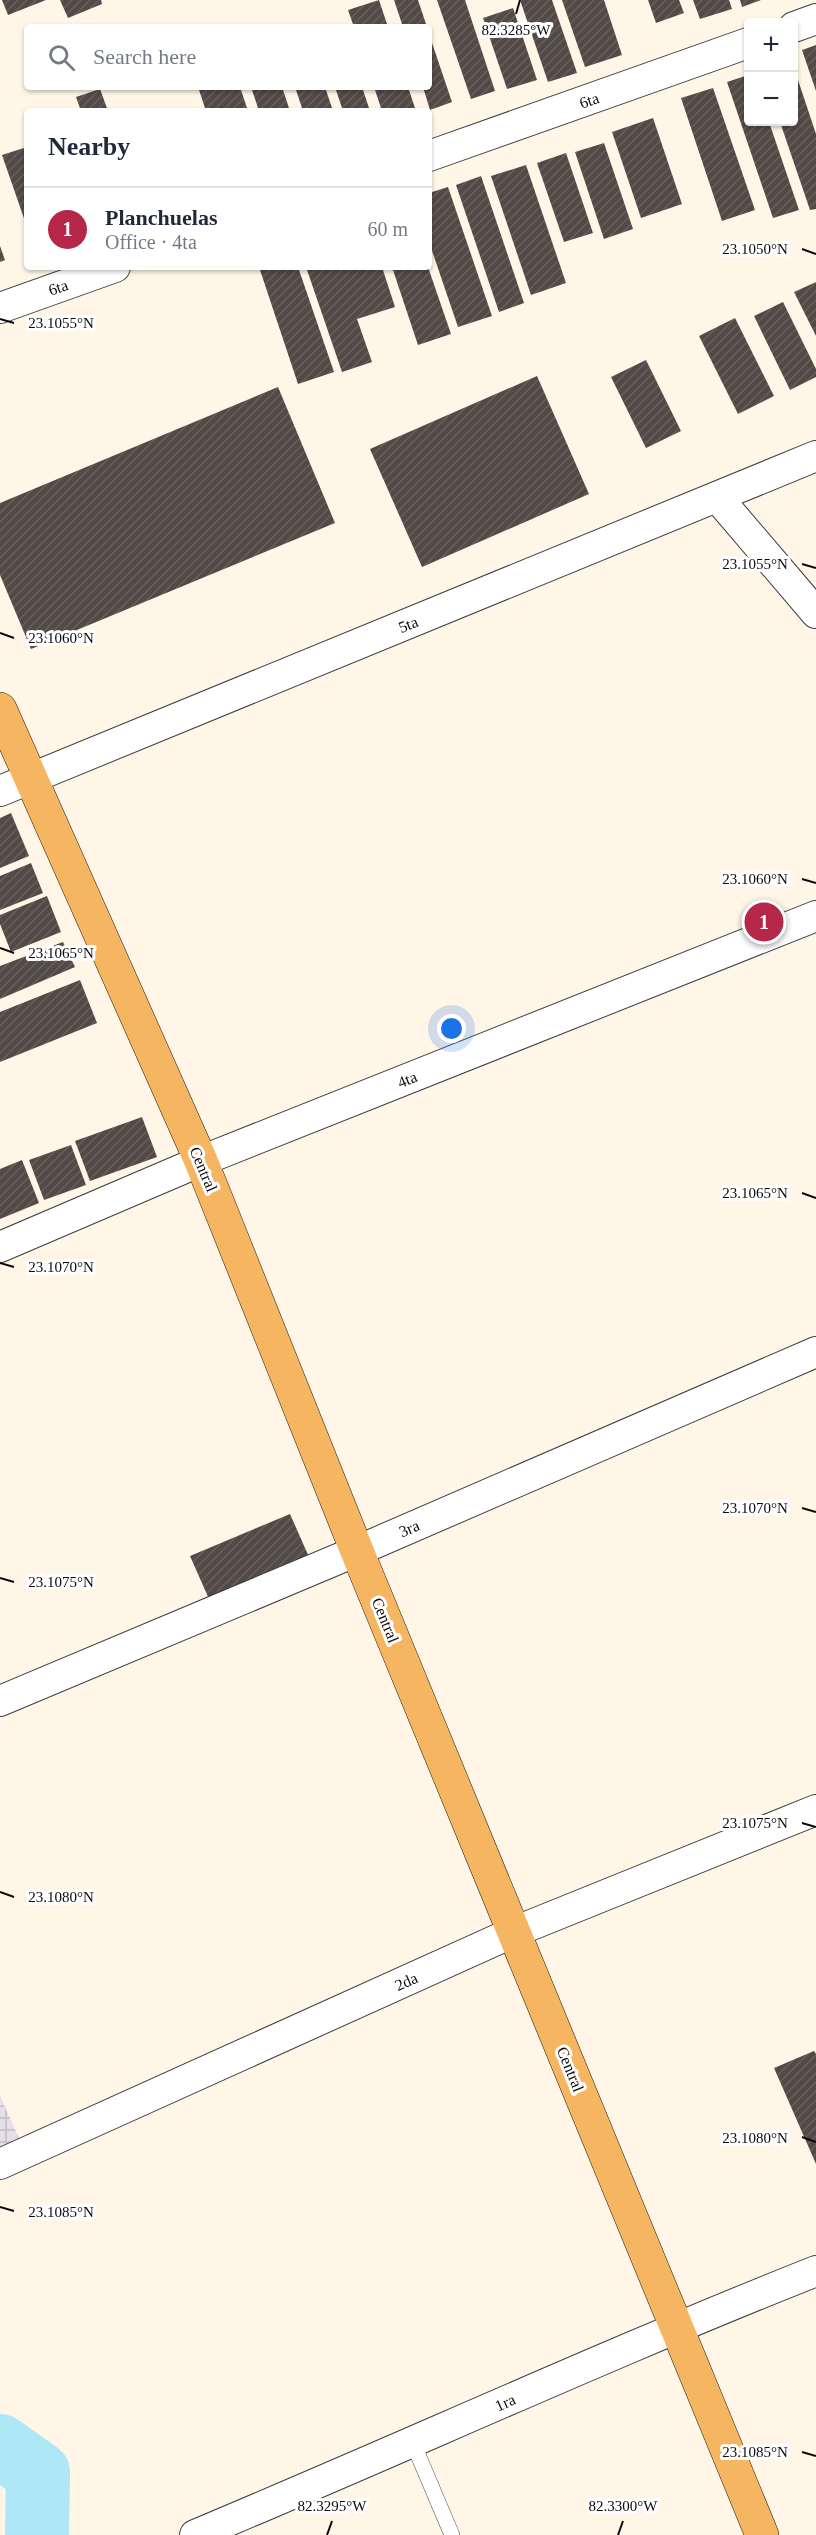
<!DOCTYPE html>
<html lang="en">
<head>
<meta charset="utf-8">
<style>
  :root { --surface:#fff; --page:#f2f2f3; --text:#1f2937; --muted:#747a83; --line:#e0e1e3; --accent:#b62648 }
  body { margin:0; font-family:"Times New Roman",serif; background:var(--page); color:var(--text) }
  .controls { position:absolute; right:18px; top:18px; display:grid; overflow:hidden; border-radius:6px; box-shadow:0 2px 4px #0004 }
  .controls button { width:54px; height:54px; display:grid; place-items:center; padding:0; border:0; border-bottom:2px solid var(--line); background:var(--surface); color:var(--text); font:30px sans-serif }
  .you { position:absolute; left:452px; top:1029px; width:21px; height:21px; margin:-15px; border:4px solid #fff; border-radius:50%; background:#1a73e8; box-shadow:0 0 0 9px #1a73e833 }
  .badge { display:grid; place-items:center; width:39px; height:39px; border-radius:50%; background:var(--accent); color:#fff; font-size:20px; font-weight:700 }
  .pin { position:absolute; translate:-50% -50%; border:3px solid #fff; box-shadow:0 2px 6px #0006 }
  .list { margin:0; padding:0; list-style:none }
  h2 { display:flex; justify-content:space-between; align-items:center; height:78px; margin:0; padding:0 24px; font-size:26px }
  h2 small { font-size:20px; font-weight:400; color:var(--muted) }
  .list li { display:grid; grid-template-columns:39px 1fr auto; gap:18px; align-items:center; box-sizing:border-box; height:84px; padding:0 24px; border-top:2px solid var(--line) }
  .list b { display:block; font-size:22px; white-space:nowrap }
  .list p { margin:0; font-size:20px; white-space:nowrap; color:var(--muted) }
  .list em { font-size:20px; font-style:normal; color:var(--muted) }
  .icon { flex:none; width:33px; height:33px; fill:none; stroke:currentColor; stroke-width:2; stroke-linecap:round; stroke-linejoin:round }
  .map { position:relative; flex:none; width:816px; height:2535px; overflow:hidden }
  .search { position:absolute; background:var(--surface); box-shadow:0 2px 4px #0004; left:24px; top:24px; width:408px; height:66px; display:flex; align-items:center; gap:15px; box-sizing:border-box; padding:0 21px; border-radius:6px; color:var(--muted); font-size:22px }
  .panel { position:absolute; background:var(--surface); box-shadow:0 2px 4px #0004; left:24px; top:108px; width:408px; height:162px; border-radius:6px }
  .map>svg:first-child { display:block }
  .industrial { fill:url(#industrial-grid) }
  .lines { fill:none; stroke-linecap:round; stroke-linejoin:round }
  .river { stroke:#aee7f5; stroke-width:64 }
  .building { fill:url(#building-hatch) }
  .service-casing { stroke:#3d3d3d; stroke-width:16 }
  .minor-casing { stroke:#3d3d3d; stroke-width:32 }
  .primary-casing { stroke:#1b1b1b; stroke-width:34 }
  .service { stroke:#fff; stroke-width:15 }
  .minor { stroke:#fff; stroke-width:30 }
  .primary { stroke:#f6b560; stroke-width:33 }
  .ticks { fill:none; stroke:#0a0a0a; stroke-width:2 }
  .labels { text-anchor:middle; stroke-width:6; stroke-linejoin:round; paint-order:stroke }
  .street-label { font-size:16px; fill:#0a0a0a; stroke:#fff }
  .ticks-label { font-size:15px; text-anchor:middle; fill:#0a0a0a; stroke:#fff; stroke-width:6; stroke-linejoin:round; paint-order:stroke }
</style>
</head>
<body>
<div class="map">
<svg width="816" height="2535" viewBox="0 0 816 2535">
  <defs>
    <pattern id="industrial-grid" width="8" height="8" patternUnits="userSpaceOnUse" patternTransform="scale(1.5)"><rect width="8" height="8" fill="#e6deea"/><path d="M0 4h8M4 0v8" fill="none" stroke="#c4bdc7"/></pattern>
    <pattern id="building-hatch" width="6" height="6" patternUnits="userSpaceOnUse" patternTransform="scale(1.5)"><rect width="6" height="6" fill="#534947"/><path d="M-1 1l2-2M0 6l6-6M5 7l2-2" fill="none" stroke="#675f5d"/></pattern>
  </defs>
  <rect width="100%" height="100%" fill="#fff6e8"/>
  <polygon class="industrial" points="0,2096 19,2138 0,2146"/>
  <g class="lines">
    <polyline class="river" points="0,2446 38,2473 37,2535"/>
  </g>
  <g class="building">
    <polygon points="2,0 46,0 8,15"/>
    <polygon points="60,0 101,0 102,4 68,18"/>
    <polygon points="379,0 388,27 354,27 348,10"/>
    <polygon points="394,0 418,0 427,27 403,27"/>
    <polygon points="437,0 465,0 495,91 471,99"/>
    <polygon points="520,0 552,0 577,73 548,82"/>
    <polygon points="562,0 604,0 622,55 585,67"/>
    <polygon points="648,0 679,0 684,13 656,23"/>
    <polygon points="693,0 729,0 732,9 700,19"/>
    <polygon points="740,0 761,0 742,7"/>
    <polygon points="513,8 537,80 507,89 483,18"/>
    <polygon points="429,34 452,102 430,110 423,87 429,87"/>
    <polygon points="816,45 816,91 802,50"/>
    <polygon points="794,68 816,134 816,209 810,210 780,122 794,122"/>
    <polygon points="748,75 748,122 769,122 799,210 773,218 727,82"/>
    <polygon points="198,87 240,87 248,111 206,111"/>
    <polygon points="251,87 282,87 290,111 259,111"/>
    <polygon points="295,87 325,87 333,111 303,111"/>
    <polygon points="335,87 362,87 370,111 343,111"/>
    <polygon points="374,87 408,87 416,111 382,111"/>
    <polygon points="713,88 755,210 722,221 681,98"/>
    <polygon points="100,89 108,111 81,111 76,97"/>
    <polygon points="653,118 682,204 641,218 612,132"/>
    <polygon points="604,143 633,229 604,239 575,152"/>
    <polygon points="27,147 27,227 2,155"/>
    <polygon points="566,153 593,233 564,242 537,163"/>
    <polygon points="526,165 566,283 531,295 491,176"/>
    <polygon points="481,176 524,303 499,312 456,185"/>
    <polygon points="448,187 492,316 458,327 429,242 429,193"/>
    <polygon points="0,246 5,260 0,262"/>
    <polygon points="259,267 298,267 334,372 298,384"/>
    <polygon points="306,267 382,267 395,307 357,319 372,362 342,372"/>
    <polygon points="392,267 428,267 451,334 418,345"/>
    <polygon points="816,282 816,336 794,292"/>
    <polygon points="783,302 816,369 816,377 790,390 754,316"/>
    <polygon points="735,318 774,396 738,414 699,336"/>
    <polygon points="646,360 681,431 646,448 611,377"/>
    <polygon points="537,376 589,494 422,567 370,449"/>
    <polygon points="278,387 335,523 31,649 0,575 0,503"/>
    <polygon points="11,813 29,856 0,868 0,818"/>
    <polygon points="31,863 43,893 0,910 0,876"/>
    <polygon points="47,896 61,932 11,952 0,924 0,915"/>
    <polygon points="63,942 75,967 0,999 0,966"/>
    <polygon points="80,980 97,1023 0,1062 0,1012"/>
    <polygon points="142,1117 157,1157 90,1181 75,1141"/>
    <polygon points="71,1145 86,1185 44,1200 29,1160"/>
    <polygon points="22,1160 39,1203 0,1219 0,1169"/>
    <polygon points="290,1514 309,1557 209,1599 190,1556"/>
    <polygon points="814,2051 816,2054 816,2164 774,2068"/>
  </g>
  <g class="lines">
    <defs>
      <polyline id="service" points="413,2443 452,2535"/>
      <g id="minor">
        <polyline points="794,27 816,19"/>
        <polyline points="429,156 748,43"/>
        <polyline points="0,308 115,267"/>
        <polyline points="717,497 816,613"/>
        <polyline points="0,791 816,456"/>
        <polyline points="0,1247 201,1161 816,916"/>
        <polyline points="0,1701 357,1551 816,1352"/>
        <polyline points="0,2164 514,1932 816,1810"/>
        <path d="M195,2535c208,-87 412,-181 621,-264"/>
      </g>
      <polyline id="primary" points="0,709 201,1161 357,1551 762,2535"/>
    </defs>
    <use href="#service" class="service-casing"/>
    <use href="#minor" class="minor-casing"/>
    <use href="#primary" class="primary-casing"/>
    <use href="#service" class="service"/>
    <use href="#minor" class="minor"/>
    <use href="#primary" class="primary"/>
  </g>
  <path class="ticks" d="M516,14l4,-14M802,249l14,5M0,319l14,4M802,564l14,4M0,633l14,5M802,879l14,4M0,948l14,5M802,1193l14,5M0,1263l14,4M802,1508l14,4M0,1578l14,4M802,1823l14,4M0,1892l14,5M802,2137l14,5M0,2207l14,4M802,2452l14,4M327,2535l5,-14M618,2535l5,-14"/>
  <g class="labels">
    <g class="street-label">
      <text transform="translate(589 100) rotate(-19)" y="6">6ta</text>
      <text transform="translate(58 287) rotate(-19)" y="6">6ta</text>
      <text transform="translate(408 624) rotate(-22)" y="6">5ta</text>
      <text transform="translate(407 1079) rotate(-22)" y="6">4ta</text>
      <text transform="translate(204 1169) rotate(67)" y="6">Central</text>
      <text transform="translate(409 1528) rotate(-23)" y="6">3ra</text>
      <text transform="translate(386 1620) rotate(68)" y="6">Central</text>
      <text transform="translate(406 1981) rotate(-24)" y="6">2da</text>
      <text transform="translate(571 2069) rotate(68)" y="6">Central</text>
      <text transform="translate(505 2402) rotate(-24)" y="6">1ra</text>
    </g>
  </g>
  <g class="ticks-label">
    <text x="516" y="35">82.3285°W</text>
    <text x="755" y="254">23.1050°N</text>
    <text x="61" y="328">23.1055°N</text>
    <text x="755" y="569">23.1055°N</text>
    <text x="61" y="643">23.1060°N</text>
    <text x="755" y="884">23.1060°N</text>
    <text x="61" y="958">23.1065°N</text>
    <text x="755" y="1198">23.1065°N</text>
    <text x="61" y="1272">23.1070°N</text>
    <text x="755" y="1513">23.1070°N</text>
    <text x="61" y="1587">23.1075°N</text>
    <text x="755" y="1828">23.1075°N</text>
    <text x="61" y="1902">23.1080°N</text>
    <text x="755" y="2143">23.1080°N</text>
    <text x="61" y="2217">23.1085°N</text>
    <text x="755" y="2457">23.1085°N</text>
    <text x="332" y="2511">82.3295°W</text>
    <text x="623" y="2511">82.3300°W</text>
  </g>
</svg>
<div class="controls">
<button>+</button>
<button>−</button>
</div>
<div class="you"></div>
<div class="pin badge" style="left:764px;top:922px">1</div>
<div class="search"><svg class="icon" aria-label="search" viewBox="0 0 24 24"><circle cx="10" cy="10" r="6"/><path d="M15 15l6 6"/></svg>Search here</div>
<section class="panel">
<h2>Nearby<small></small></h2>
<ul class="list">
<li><span class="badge">1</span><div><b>Planchuelas</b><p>Office · 4ta</p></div><em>60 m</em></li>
</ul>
</section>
</div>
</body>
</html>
